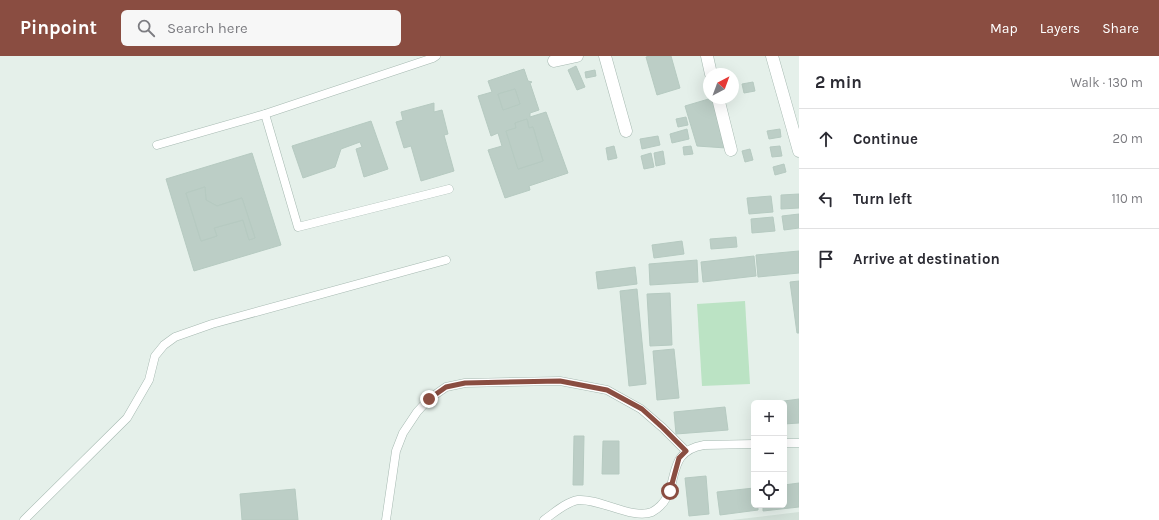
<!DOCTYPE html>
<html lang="en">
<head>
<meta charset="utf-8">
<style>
  :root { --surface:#fff; --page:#f7f7f7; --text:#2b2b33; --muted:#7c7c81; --line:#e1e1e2; --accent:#8a4d41 }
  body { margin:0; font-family:Karla,sans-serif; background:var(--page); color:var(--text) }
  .controls { position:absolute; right:12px; bottom:12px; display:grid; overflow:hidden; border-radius:6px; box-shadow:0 4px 16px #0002 }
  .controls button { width:36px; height:36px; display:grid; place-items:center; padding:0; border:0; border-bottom:1px solid var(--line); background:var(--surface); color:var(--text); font:20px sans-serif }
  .compass { position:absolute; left:703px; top:12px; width:36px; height:36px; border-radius:50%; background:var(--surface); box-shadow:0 4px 16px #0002; rotate:41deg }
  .stop { position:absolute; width:12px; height:12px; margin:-9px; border:3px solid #8a4d41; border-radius:50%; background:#fff }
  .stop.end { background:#8a4d41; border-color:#fff; box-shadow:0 1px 4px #0008 }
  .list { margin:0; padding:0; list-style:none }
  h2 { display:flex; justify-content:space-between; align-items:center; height:52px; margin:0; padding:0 16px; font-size:17px }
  h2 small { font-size:13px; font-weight:400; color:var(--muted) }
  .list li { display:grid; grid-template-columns:26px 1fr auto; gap:12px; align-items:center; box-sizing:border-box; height:60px; padding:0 16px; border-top:1px solid var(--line) }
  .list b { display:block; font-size:15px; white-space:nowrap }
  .list em { font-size:13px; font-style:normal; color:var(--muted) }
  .icon { flex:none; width:22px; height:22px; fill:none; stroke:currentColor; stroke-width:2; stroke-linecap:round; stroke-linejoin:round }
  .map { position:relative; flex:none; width:799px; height:464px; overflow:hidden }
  header { display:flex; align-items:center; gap:24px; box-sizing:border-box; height:56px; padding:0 20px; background:var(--accent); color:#fff }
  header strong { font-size:19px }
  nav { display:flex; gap:22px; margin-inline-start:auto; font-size:14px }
  .search { width:280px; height:36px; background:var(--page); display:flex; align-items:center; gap:10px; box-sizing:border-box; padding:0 14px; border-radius:6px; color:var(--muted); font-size:15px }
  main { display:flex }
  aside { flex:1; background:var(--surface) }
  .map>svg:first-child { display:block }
  .built { fill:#d3e1d9 }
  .green { fill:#bbe3c4 }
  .building { fill:#bccec6; stroke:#b6cac1; fill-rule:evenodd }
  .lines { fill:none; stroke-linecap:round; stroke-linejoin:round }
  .service-casing { stroke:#a6b9b1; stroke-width:9 }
  .minor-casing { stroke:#a6b9b1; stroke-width:13 }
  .service { stroke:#fff; stroke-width:8 }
  .minor { stroke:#fff; stroke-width:12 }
  .route { stroke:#8a4d41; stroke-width:5 }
</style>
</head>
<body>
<header>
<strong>Pinpoint</strong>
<div class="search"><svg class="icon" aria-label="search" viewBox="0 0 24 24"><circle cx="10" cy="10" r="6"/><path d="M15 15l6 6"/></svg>Search here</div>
<nav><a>Map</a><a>Layers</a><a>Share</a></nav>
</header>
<main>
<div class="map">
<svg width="799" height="464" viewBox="0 0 799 464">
  <rect width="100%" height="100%" fill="#e5f0ea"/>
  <polygon class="built" points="799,456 799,464 732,464"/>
  <polygon class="green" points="745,245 750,328 702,330 697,248"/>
  <g class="building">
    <polygon points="650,0 671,0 680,32 657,39 646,1"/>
    <polygon points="576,10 585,31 577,34 568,14"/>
    <path d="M524,13l4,12 4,1 -2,1 9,27 -9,3v4l16,-5 22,61 -39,13 1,4 -25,8 -17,-48 14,-4 -4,-13 -7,3 -13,-40 14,-4 -4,-11zM515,33l5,15 -17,6 -5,-16zM527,63l2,9 4,-1 10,34 -25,8 -12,-38 10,-3 -1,-5z"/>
    <polygon points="595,14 596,20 586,22 585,16"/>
    <polygon points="753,26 755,35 744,37 742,28"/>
    <polygon points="515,33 520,48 503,54 498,38"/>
    <polygon points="712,42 726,92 697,90 685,50"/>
    <polygon points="434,47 434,56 442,54 448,78 444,79 454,115 421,125 411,90 404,92 396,66 403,64 401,56"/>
    <polygon points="686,61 688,69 678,71 676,63"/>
    <polygon points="527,63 529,72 533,71 543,105 518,113 506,75 516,72 515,67"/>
    <polygon points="371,65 388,113 364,121 356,93 362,91 360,86 341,93 335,111 303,122 292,90"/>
    <polygon points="687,73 689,83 672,87 670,78"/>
    <polygon points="780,73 781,81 769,83 767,75"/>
    <polygon points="658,80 660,89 642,93 640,83"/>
    <polygon points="614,90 617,102 608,104 606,92"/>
    <polygon points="691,90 693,98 684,99 683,91"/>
    <polygon points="780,90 782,100 772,101 770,91"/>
    <polygon points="750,93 753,104 745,106 742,95"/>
    <polygon points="663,95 665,108 656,110 654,97"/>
    <path d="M252,97l29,92 -87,26 -28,-92zM205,131l1,13 11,6 25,-8 13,40 -6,2 -6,-20 -29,8 3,8 -16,5 -15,-48z"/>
    <polygon points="651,97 654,111 644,113 641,100"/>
    <polygon points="784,108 786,116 775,119 773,111"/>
    <polygon points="205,131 206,144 217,150 242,142 255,182 249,184 243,164 214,172 217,180 201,185 186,137"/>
    <polygon points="799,138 799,152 781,153 781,139"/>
    <polygon points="771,140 773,156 749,158 747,142"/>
    <polygon points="799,158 799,172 784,174 782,160"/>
    <polygon points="773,161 775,175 752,177 751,163"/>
    <polygon points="736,181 737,191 711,193 710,183"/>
    <polygon points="682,185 684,198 654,202 652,189"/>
    <polygon points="799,195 799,217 758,221 756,199"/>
    <polygon points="754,200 756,220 703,226 701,206"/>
    <polygon points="697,204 698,226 650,229 649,208"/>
    <polygon points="635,211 637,228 598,233 596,216"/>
    <polygon points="799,225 799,277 797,277 790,226"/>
    <polygon points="637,233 646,328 629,330 620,235"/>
    <polygon points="670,237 672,289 650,290 647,238"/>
    <polygon points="674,293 679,342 657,344 653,295"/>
    <polygon points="799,343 799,367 784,368 784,347 769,347"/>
    <polygon points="725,351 728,374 676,378 674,356"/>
    <polygon points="574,380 584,380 583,429 573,429"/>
    <polygon points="603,385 619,385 619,418 602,418"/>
    <polygon points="706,420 709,458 689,460 685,422"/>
    <polygon points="799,427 799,451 763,455 763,449 784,449 784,429"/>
    <polygon points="754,432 754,449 758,449 758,454 720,459 717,436"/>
    <polygon points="295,433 298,464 242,464 240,438"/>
  </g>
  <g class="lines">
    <defs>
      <g id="service">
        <polyline points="265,58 298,171 449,133"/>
        <polyline points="157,89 265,58 433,2 436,0"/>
        <polyline points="784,387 799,387"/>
        <polyline points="24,464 127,362 149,324 155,300 164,289 175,281 212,268 446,204"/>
        <polyline points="386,464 396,395 403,377 417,356 429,343 446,331 465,327 560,325 607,334 641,353 663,372 686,395"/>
        <path d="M544,464c10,-7 22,-18 34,-20 21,-2 55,20 74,12 33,-18 8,-60 52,-67l50,-1"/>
      </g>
      <g id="minor">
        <polyline points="605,0 626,75"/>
        <polyline points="707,0 711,18"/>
        <polyline points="772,0 799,95"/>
        <polyline points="554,5 577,0"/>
        <polyline points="718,42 731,94"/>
      </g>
    </defs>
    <use href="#service" class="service-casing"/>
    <use href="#minor" class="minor-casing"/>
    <use href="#service" class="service"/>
    <use href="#minor" class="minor"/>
  </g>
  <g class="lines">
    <polyline class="route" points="429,343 446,331 465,327 560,325 607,334 642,353 663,372 686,395 679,402 670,435"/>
  </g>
</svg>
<div class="controls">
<button>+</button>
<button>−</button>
<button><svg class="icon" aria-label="locate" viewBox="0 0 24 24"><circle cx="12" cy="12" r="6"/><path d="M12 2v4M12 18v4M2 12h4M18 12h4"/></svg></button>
</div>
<svg class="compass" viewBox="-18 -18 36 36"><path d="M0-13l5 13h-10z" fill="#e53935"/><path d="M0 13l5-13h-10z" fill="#7c7c81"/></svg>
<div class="stop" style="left:670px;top:435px"></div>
<div class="stop end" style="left:429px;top:343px"></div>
</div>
<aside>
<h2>2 min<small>Walk · 130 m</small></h2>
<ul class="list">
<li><svg class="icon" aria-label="ahead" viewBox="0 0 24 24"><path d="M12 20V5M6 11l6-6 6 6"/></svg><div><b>Continue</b></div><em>20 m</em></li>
<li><svg class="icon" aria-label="left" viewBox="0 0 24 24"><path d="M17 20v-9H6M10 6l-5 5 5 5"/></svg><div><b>Turn left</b></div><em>110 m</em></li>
<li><svg class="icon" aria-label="arrive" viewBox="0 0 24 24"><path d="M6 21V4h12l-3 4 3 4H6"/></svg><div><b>Arrive at destination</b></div></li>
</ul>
</aside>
</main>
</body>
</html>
